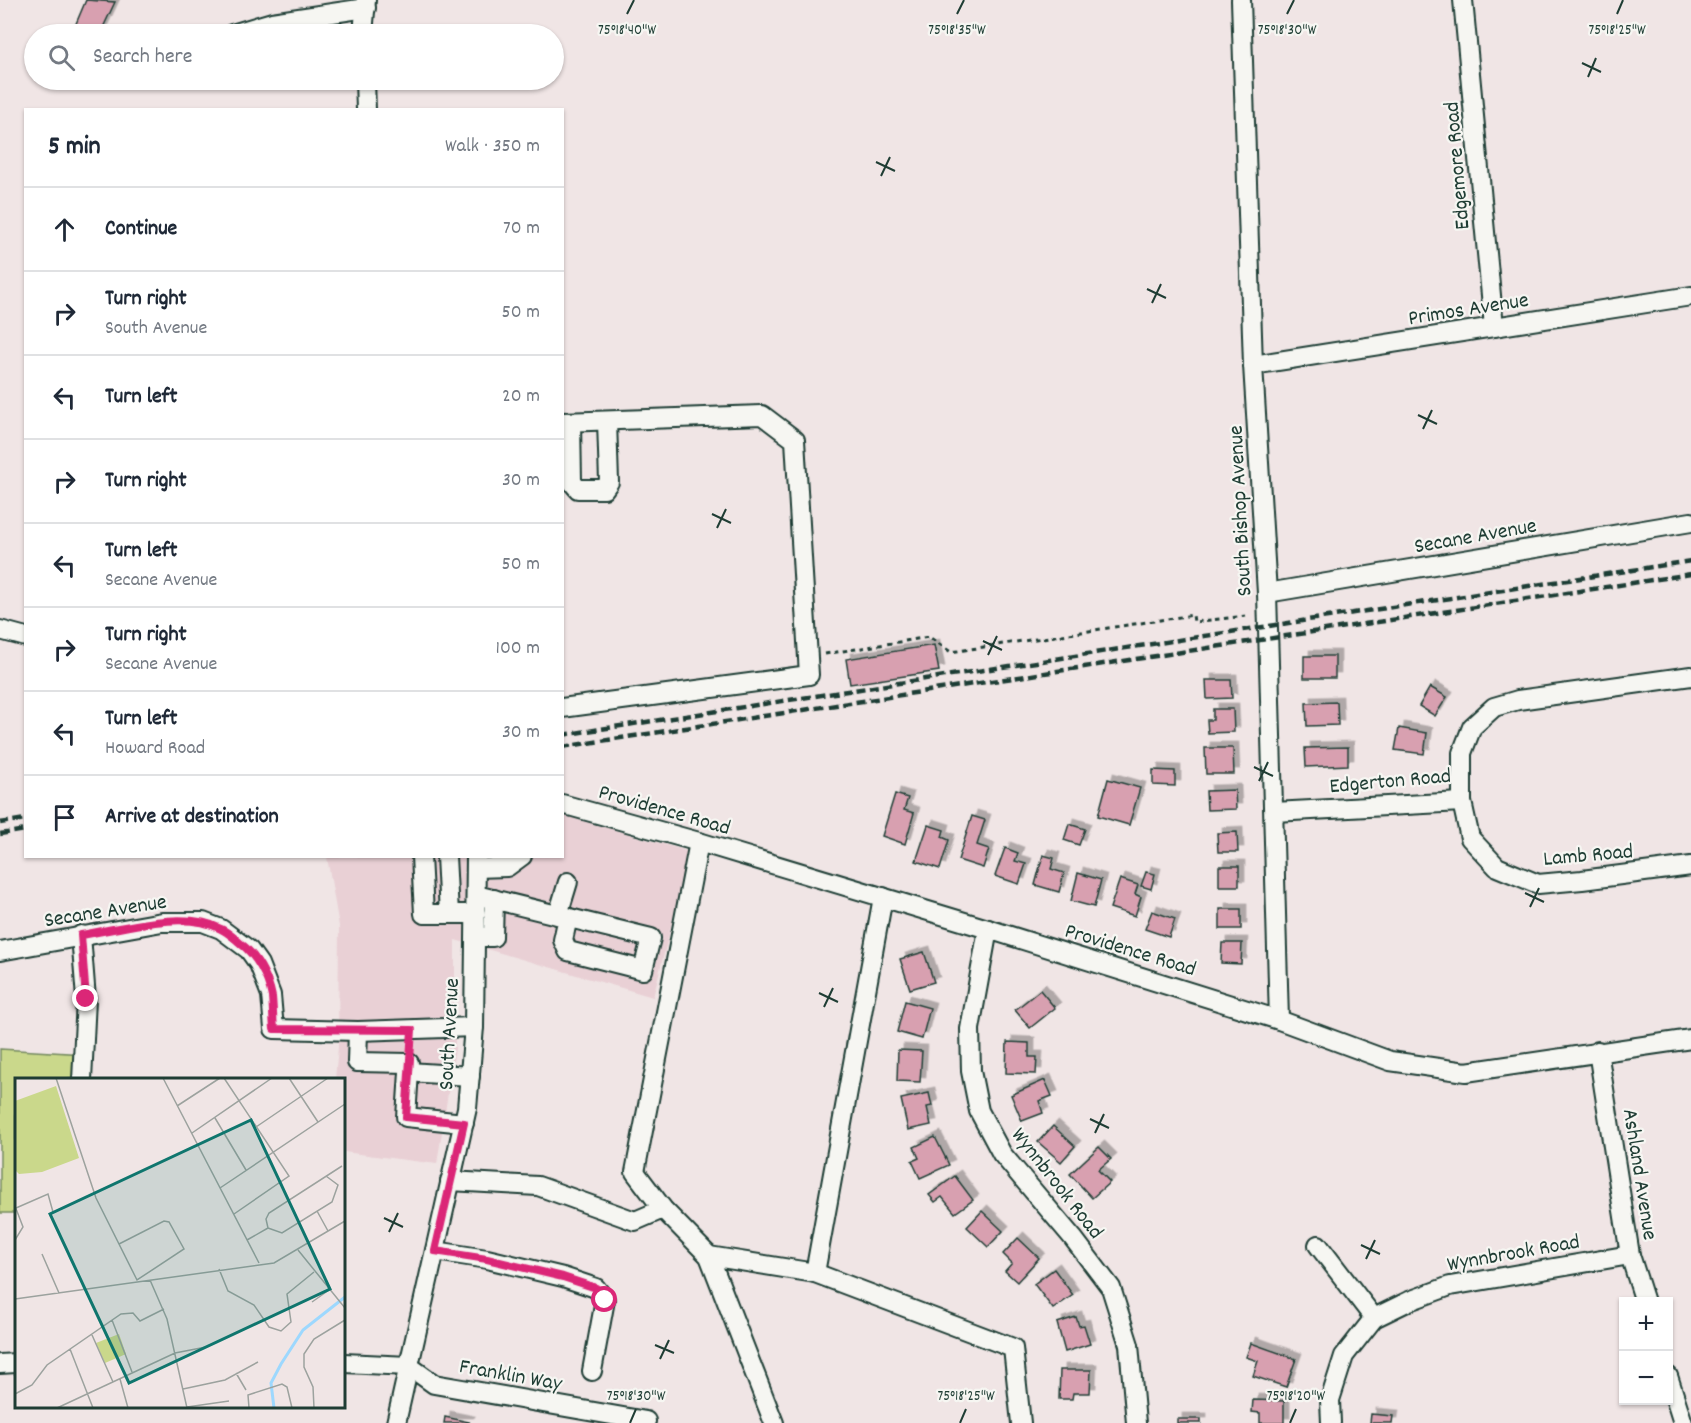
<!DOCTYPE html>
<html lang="en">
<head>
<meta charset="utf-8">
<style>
  :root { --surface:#fff; --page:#f2f2f3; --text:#1f2937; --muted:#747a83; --line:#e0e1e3 }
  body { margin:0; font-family:Dekko,sans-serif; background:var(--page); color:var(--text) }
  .controls { position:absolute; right:18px; bottom:18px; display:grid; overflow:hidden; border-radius:0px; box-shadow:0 2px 4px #0004 }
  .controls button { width:54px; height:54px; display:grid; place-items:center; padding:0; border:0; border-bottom:2px solid var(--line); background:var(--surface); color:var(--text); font:30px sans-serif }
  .stop { position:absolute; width:18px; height:18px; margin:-14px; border:4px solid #db2777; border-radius:50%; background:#fff }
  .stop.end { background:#db2777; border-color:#fff; box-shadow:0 2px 6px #0008 }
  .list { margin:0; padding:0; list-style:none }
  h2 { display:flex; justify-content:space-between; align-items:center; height:78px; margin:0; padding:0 24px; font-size:26px }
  h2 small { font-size:20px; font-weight:400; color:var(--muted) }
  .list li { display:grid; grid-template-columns:39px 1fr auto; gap:18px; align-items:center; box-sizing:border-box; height:84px; padding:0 24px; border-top:2px solid var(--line) }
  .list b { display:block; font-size:22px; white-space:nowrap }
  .list p { margin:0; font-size:20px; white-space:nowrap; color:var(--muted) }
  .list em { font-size:20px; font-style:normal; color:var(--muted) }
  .icon { flex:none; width:33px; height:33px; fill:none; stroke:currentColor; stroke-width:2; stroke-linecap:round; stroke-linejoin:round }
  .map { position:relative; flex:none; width:1691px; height:1423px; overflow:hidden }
  .search { position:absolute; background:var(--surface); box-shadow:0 2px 4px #0004; left:24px; top:24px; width:540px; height:66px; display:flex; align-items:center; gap:15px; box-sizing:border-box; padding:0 21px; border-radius:33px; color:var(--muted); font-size:22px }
  .panel { position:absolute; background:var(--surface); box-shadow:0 2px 4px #0004; left:24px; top:108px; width:540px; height:750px; border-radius:0px }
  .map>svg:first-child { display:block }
  .built { fill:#e9d0d5 }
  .green { fill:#cad88b; stroke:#748a60; stroke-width:1.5 }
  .building { fill:#d8a0b0; stroke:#1f3d34; stroke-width:1.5; filter:url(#shadow) }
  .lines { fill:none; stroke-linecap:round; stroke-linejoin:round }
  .minor-casing { stroke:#1f3d34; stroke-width:22 }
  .path { stroke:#1f3d34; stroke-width:3; stroke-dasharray:4.5 4.5; stroke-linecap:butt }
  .minor { stroke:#f6f6f2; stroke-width:18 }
  .rail { stroke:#1f3d34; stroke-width:4.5; stroke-dasharray:9 4.5; stroke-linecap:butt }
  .route { stroke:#db2777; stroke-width:8 }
  .ticks { fill:none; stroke:#1f3d34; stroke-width:2 }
  .labels { text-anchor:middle; stroke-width:4.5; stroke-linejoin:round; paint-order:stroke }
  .street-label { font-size:22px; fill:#1f3d34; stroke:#f6f6f2 }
  .inset-river { fill:none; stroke:#9dd8fe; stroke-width:3 }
  .inset-road { fill:none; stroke:#9ca29e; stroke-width:1.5 }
  .view { fill:#0f766e; fill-opacity:0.15; stroke:#0f766e; stroke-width:3 }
  .inset-edge { fill:none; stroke:#1f3d34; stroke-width:3 }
  .ticks-label { font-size:15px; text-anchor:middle; fill:#1f3d34; stroke:#f6f6f2; stroke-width:4.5; stroke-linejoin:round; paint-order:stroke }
</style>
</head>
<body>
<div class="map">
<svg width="1691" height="1423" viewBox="0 0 1691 1423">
  <defs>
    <filter id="shadow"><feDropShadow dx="5.5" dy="-5.5" stdDeviation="0" flood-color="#0004"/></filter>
  </defs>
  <rect width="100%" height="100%" fill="#f0e5e5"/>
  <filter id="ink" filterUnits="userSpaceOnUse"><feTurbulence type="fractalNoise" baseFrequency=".0167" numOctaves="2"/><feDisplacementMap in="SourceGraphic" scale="12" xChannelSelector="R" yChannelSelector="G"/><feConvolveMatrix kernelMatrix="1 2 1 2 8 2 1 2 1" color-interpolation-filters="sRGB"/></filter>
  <g filter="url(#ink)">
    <polygon class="built" points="563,815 690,852 653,997 455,940 455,1048 437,1164 344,1152 344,1080 335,1079 338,1048 339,926 327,857 562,856"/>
    <polygon class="green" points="0,1049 85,1054 82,1079 16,1080 16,1213 0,1213"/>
    <g class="building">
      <polygon points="86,0 115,2 100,34 75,26"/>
      <polygon points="934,645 939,671 850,684 846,659"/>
      <rect x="1304" y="656" width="31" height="22"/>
      <polygon points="1206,680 1231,680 1232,698 1207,699"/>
      <polygon points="1430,687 1447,697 1435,716 1419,706"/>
      <polygon points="1337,702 1338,725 1307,726 1306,703"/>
      <polygon points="1213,709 1233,709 1234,732 1208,733 1207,720 1213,720"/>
      <polygon points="1399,728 1427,733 1424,754 1395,750"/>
      <polygon points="1348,747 1348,765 1306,767 1305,748"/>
      <polygon points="1205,748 1233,748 1234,774 1206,774"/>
      <polygon points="1153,770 1175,771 1175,786 1153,785"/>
      <polygon points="1108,779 1140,788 1129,825 1098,816"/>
      <polygon points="1235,790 1236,809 1207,810 1206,791"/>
      <polygon points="895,794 908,798 904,810 914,813 905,844 882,836"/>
      <polygon points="972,816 985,820 977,845 989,849 983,868 958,860"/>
      <polygon points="1069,824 1085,829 1079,845 1064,840"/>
      <polygon points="928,825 944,830 942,837 949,840 940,869 916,861"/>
      <polygon points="1237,832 1238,852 1218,852 1217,833"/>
      <polygon points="1005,848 1018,853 1015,861 1026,864 1019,884 995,876"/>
      <polygon points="1043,855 1054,858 1051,869 1064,873 1059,892 1035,885"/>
      <rect x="1219" y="866" width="20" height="20"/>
      <polygon points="1146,872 1155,874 1151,889 1141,886"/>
      <polygon points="1078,873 1101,880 1094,907 1071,901"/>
      <polygon points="1120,879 1138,885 1135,894 1141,897 1135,916 1110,908"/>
      <rect x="1220" y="909" width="21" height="20"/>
      <polygon points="1152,911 1175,919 1169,937 1145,929"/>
      <polygon points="1222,943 1242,943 1241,964 1221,963"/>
      <polygon points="924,952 934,982 910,989 900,959"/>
      <polygon points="1040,990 1055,1008 1030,1028 1015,1010"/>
      <polygon points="905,1001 930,1008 922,1039 897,1032"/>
      <polygon points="1007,1042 1029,1043 1029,1057 1037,1057 1036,1074 1006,1073"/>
      <polygon points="898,1050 922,1051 920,1082 897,1081"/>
      <polygon points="1045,1080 1052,1096 1039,1101 1043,1113 1022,1121 1011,1095"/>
      <polygon points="929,1093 932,1106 927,1107 931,1125 908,1130 901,1099"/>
      <polygon points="1053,1126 1075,1146 1061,1162 1038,1142"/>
      <polygon points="935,1137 949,1165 920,1178 912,1161 919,1158 914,1147"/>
      <polygon points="1099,1147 1111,1159 1098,1170 1110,1182 1092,1198 1070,1174"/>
      <polygon points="955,1176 973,1200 955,1213 942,1197 935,1202 929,1195"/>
      <polygon points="982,1211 1003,1231 988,1247 967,1227"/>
      <polygon points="1018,1238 1039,1258 1017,1282 1005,1271 1012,1263 1003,1254"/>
      <polygon points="1054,1269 1073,1295 1053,1309 1034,1284"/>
      <polygon points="1076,1317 1079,1326 1084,1325 1090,1344 1065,1352 1057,1323"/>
      <polygon points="1251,1343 1296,1359 1286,1387 1253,1376 1258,1361 1246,1357"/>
      <polygon points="1060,1370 1091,1370 1090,1393 1073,1393 1072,1399 1059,1399"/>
      <polygon points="1253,1400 1284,1401 1284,1423 1260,1423 1260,1413 1252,1412"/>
      <polygon points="1371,1414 1393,1416 1392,1423 1370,1423"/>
      <polygon points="445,1417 469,1422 468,1423 444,1423"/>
      <rect x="1177" y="1419" width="24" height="4"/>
    </g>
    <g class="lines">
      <defs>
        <g id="minor">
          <polyline points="1241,0 1253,365 1267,593 1279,1020"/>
          <polyline points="1463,0 1494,327"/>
          <polyline points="232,34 272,22 366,8"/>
          <polyline points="363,34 366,0"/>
          <polyline points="365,80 366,110"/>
          <polyline points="1253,365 1691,296"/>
          <polyline points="562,422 762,415 795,440 809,675 562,708"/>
          <polyline points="571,422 572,482 578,489 604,489 609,482 607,421"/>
          <polyline points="1267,593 1691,522"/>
          <polyline points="0,630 26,637"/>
          <polyline points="1691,676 1518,700 1494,707 1472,727 1462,753 1462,802 1470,838 1497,867 1538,884 1582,880 1691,866"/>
          <polyline points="562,804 699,842 988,929 1279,1020 1390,1061 1466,1072 1691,1039"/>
          <polyline points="1274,812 1462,802"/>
          <polyline points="699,842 635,1172 663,1209 709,1256 774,1423"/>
          <polyline points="421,856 424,914 476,914"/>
          <polyline points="446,856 449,914"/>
          <polyline points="476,868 507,867 522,856"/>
          <polyline points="476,895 651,938 643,970 568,951 563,940 568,917"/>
          <polyline points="558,915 568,882"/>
          <polyline points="988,929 970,1029 971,1071 979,1111 1002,1154 1073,1238 1111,1288 1129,1345 1136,1423"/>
          <polyline points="81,935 86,999 82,1080"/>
          <polyline points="476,937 493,937 494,899"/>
          <polyline points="0,951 162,922 203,922 221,929 249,950 259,964 271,995 274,1029 358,1031 474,1027"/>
          <polyline points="358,1031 357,1062 409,1063"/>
          <polyline points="1598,1051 1630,1255 1645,1302"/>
          <polyline points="464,1123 406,1117 409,1072 470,1076"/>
          <polyline points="450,1181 538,1186 635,1221 663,1209"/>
          <polyline points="1318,1245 1374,1318"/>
          <polyline points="435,1251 487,1259 563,1277 596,1288 605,1300 592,1371"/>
          <polyline points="709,1256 815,1273 1013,1348 1021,1423"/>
          <polyline points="815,1273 883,897"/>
          <polyline points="344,1363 409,1366"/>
          <polyline points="0,1364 16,1363"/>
          <polyline points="409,1366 434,1384 646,1421"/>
          <polyline points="1668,1376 1683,1423"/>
          <polyline points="396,1423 467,1108 474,1027 476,856"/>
          <polyline points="1331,1423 1330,1400 1344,1356 1374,1318 1409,1301 1450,1286 1630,1255"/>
        </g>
      </defs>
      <use href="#minor" class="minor-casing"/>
      <polyline class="path" points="825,654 929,637 951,652 1193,615 1194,622 1246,616"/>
      <use href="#minor" class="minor"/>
      <g class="rail">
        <polyline points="562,735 1691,561"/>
        <polyline points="562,747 1691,574"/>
        <polyline points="0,823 26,819"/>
        <polyline points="0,834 26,830"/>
      </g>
    </g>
  </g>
  <g class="lines" filter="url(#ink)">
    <path class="route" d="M86,999l-5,-64c40,-6 103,-26 140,-6 7,3 13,9 19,14 16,12 28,33 32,54 1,10 1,21 2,32l138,1 -6,87 58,6 -29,128 52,8 76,18 33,11 9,12"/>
  </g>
  <path class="ticks" d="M627,14l7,-14M957,14l7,-14M1287,14l7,-14M1617,14l6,-14M1582,63l19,9M1588,77l8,-19M876,162l19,9M881,176l9,-19M1147,289l19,9M1152,303l9,-19M1418,415l19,9M1423,429l9,-19M712,514l19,9M717,528l9,-19M983,641l19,9M988,655l9,-19M1254,767l19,9M1259,781l9,-19M1525,893l19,9M1530,907l9,-19M819,993l19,9M824,1007l9,-19M1090,1119l19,9M1095,1133l9,-19M384,1218l19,9M389,1232l9,-19M1361,1245l19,9M1366,1259l9,-19M655,1345l19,8M660,1359l9,-19M630,1423l6,-14M960,1423l6,-14M1290,1423l6,-14"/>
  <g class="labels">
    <g class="street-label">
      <text transform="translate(1455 166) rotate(-95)" y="8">Edgemore Road</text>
      <text transform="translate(1468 307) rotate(-9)" y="8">Primos Avenue</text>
      <text transform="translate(1238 511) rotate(-93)" y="8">South Bishop Avenue</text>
      <text transform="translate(1475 534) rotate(-10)" y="8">Secane Avenue</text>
      <text transform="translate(1390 779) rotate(-5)" y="8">Edgerton Road</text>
      <text transform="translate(665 808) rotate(16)" y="8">Providence Road</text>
      <text transform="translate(1588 853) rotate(-5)" y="8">Lamb Road</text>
      <text transform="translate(105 909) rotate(-9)" y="8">Secane Avenue</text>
      <text transform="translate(1131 948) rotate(17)" y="8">Providence Road</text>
      <text transform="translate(447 1034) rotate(-87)" y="8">South Avenue</text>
      <text transform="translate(1642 1174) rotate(81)" y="8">Ashland Avenue</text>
      <text transform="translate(1059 1182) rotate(52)" y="8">Wynnbrook Road</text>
      <text transform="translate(1513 1251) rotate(-10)" y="8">Wynnbrook Road</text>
      <text transform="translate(511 1373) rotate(10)" y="8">Franklin Way</text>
    </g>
  </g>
  <g transform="translate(15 1078)">
    <rect width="330" height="330" fill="#f0e5e5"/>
    <path d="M41,8l23,72 -37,14 -23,2 -4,-4v-69zM104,256l7,20 -21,9 -9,-20z" fill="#cad88b"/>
    <path class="inset-river" d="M259,330l-3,-25 10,-19 22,-34 42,-33"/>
    <path class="inset-road" d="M41,0l40,120 41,82 47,-31 -15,-27 -5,-1 -45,23M148,0l96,185M209,0l65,98 -55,38M274,0l29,44M162,28l43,-28M200,40l31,52M241,49l72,-49M177,55l80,-55M205,110l125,-84M0,128l8,21 -8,13M1,130l32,-14 5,18M302,133l11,20M253,150l14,5 50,-31 6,-17 -12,-9M253,150l-2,-9 3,-6 73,-47M232,162l21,-12M283,172l47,58M27,176l17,39M204,191l9,22 26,14 15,22 12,4 10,-9 -4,-28 27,-22M135,202l17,39 20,89M0,221l259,-36 71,-42M297,224l17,-12M97,242l20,52M77,257l21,47M55,271l23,59M221,295l10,17M105,301l8,29M168,311l42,-9 33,-18M0,316l17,-9 15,-20 74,-51 12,-1 7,8 24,-12M172,329l42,-6M42,330l118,-55 31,-6M234,330l-1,-13 34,-11 5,3 5,21M299,330l-1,-21 -9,-20v-13l10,-15 31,-19"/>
    <path class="view" d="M236,42l79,169 -201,94 -79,-169z"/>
    <rect width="330" height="330" class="inset-edge"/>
  </g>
  <g class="ticks-label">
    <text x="627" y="34">75°18'40"W</text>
    <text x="957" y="34">75°18'35"W</text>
    <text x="1287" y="34">75°18'30"W</text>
    <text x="1617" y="34">75°18'25"W</text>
    <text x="636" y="1400">75°18'30"W</text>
    <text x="966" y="1400">75°18'25"W</text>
    <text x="1296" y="1400">75°18'20"W</text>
  </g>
</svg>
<div class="controls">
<button>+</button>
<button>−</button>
</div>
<div class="stop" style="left:605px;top:1300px"></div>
<div class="stop end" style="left:86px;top:999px"></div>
<div class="search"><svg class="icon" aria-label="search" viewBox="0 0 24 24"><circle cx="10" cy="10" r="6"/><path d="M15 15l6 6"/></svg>Search here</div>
<section class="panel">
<h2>5 min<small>Walk · 350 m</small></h2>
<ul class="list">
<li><svg class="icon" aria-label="ahead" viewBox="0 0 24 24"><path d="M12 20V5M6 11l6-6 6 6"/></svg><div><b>Continue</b></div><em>70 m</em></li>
<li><svg class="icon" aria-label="right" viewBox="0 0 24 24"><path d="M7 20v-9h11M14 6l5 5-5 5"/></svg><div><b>Turn right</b><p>South Avenue</p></div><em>50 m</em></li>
<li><svg class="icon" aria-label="left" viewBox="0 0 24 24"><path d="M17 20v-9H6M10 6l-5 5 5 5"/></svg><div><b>Turn left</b></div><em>20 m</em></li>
<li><svg class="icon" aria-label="right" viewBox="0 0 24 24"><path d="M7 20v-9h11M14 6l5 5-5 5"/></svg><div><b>Turn right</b></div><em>30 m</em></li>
<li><svg class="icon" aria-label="left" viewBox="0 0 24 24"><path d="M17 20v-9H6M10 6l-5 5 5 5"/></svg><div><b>Turn left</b><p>Secane Avenue</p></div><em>50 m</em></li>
<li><svg class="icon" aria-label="right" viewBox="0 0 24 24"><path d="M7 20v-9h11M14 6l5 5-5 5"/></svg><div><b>Turn right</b><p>Secane Avenue</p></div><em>100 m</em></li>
<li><svg class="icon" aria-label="left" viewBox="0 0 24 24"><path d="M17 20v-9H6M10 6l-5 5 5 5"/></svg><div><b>Turn left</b><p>Howard Road</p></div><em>30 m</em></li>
<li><svg class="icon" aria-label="arrive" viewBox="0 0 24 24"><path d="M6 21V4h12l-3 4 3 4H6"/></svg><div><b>Arrive at destination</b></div></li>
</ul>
</section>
</div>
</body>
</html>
